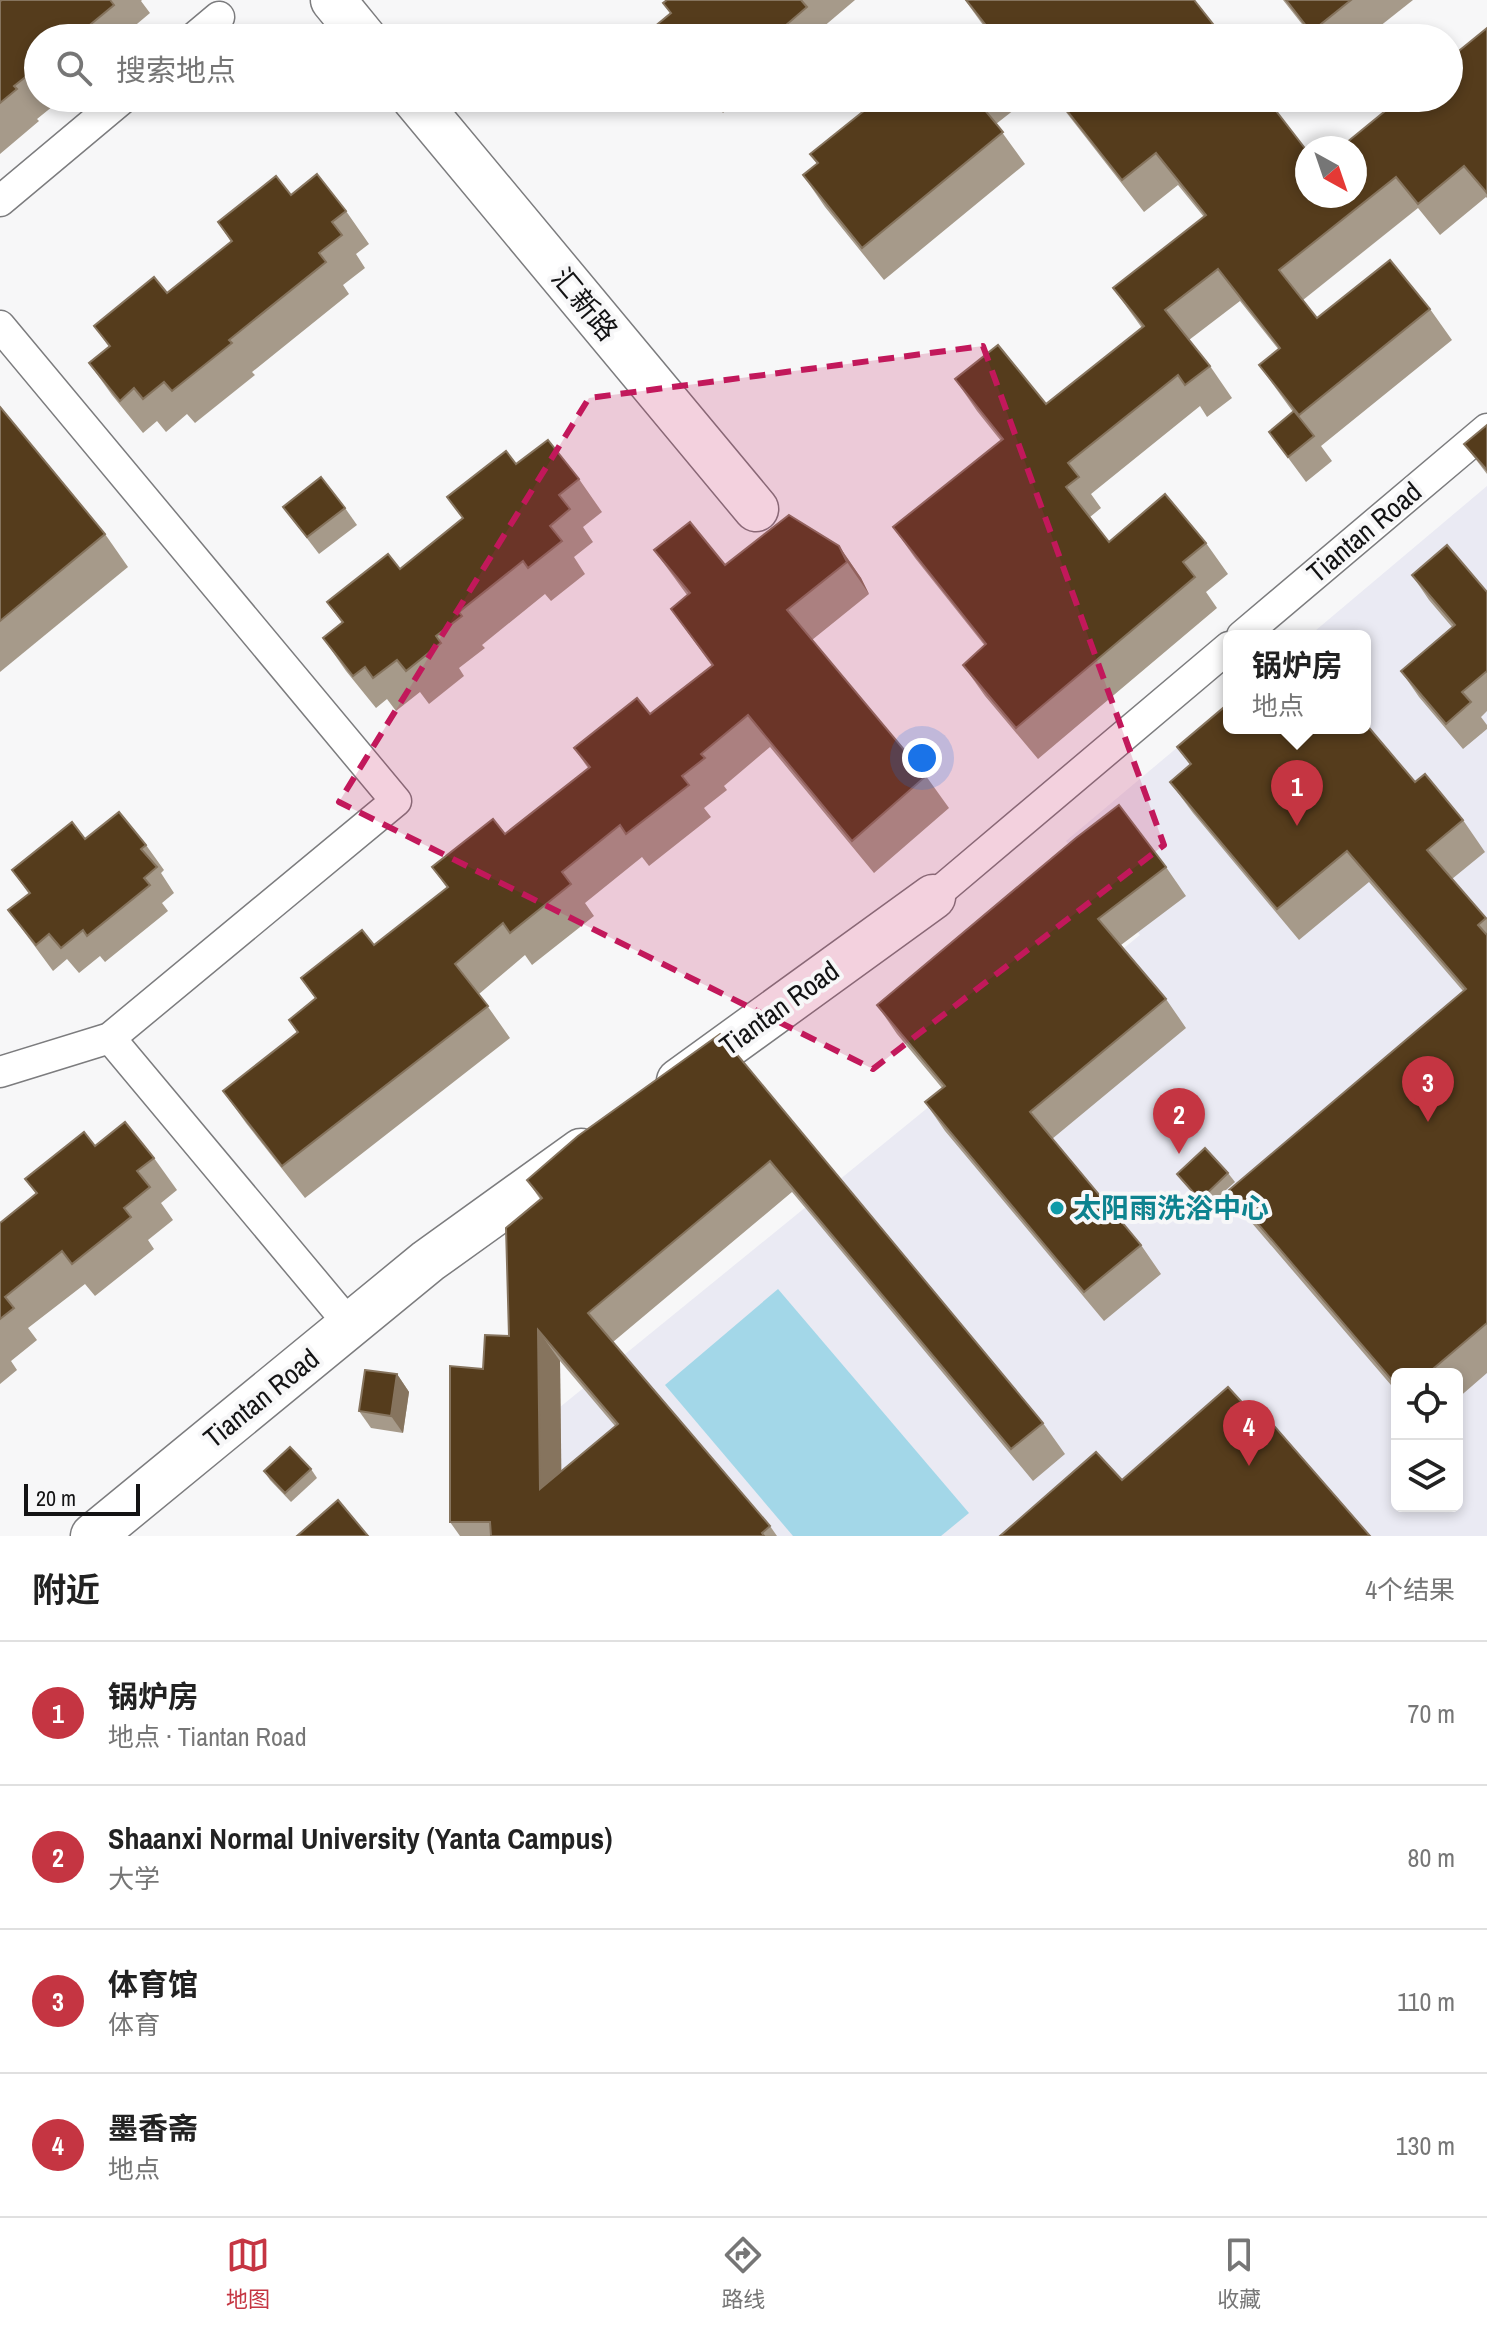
<!DOCTYPE html>
<html lang="zh">
<head>
<meta charset="utf-8">
<style>
  :root { --surface:#fff; --page:#f6f6f6; --text:#222; --muted:#767676; --line:#e0e0e0; --accent:#c53542 }
  body { margin:0; font-family:"Archivo Narrow","Noto Sans SC",sans-serif; background:var(--page); color:var(--text) }
  .controls { position:absolute; right:24px; bottom:24px; display:grid; overflow:hidden; border-radius:12px; box-shadow:0 4px 12px #0003 }
  .controls button { width:72px; height:72px; display:grid; place-items:center; padding:0; border:0; border-bottom:2px solid var(--line); background:var(--surface); color:var(--text); font:40px sans-serif }
  .compass { position:absolute; left:1295px; top:136px; width:72px; height:72px; border-radius:50%; background:var(--surface); box-shadow:0 4px 12px #0003; rotate:140deg }
  .scale { position:absolute; left:24px; bottom:20px; width:116px; box-sizing:border-box; padding-left:8px; border:4px solid #131314; border-top:0; font-size:22px; line-height:28px; white-space:nowrap; color:#131314; -webkit-text-stroke:6px #f7f7f8; paint-order:stroke }
  .you { position:absolute; left:922px; top:758px; width:28px; height:28px; margin:-20px; border:6px solid #fff; border-radius:50%; background:#1a73e8; box-shadow:0 0 0 12px #1a73e833 }
  .badge { display:grid; place-items:center; width:52px; height:52px; border-radius:50%; background:var(--accent); color:#fff; font-size:26px; font-weight:700 }
  .pin { position:absolute; translate:-50% -66px; filter:drop-shadow(0 2px 4px #0008) }
  .pin::after { content:''; position:absolute; top:42px; width:28px; height:24px; background:inherit; clip-path:polygon(0 0,100% 0,50% 100%) }
  .popup { position:absolute; left:1223px; top:630px; width:148px; height:104px; box-sizing:border-box; display:grid; place-content:center; border-radius:12px; background:var(--surface); filter:drop-shadow(0 2px 6px #0005); font-size:26px; white-space:nowrap; color:var(--muted) }
  .popup b { font-size:30px; color:var(--text) }
  .popup::after { content:''; position:absolute; left:50%; top:100%; margin-left:-16px; border:16px solid transparent; border-top-color:var(--surface) }
  .list { margin:0; padding:0; list-style:none }
  h2 { display:flex; justify-content:space-between; align-items:center; height:104px; margin:0; padding:0 32px; font-size:34px }
  h2 small { font-size:26px; font-weight:400; color:var(--muted) }
  .list li { display:grid; grid-template-columns:52px 1fr auto; gap:24px; align-items:center; box-sizing:border-box; height:144px; padding:0 32px; border-top:2px solid var(--line) }
  .list b { display:block; font-size:30px; white-space:nowrap }
  .list p { margin:0; font-size:26px; white-space:nowrap; color:var(--muted) }
  .list em { font-size:26px; font-style:normal; color:var(--muted) }
  .icon { flex:none; width:44px; height:44px; fill:none; stroke:currentColor; stroke-width:2; stroke-linecap:round; stroke-linejoin:round }
  .map { position:relative; flex:none; width:1487px; height:1536px; overflow:hidden }
  .search { position:absolute; background:var(--surface); box-shadow:0 4px 12px #0003; left:24px; right:24px; top:24px; height:88px; display:flex; align-items:center; gap:20px; box-sizing:border-box; padding:0 28px; border-radius:44px; color:var(--muted); font-size:30px }
  .sheet { height:680px; background:var(--surface) }
  nav { display:flex; justify-content:space-around; align-items:center; box-sizing:border-box; height:112px; border-top:2px solid var(--line); background:var(--surface); font-size:22px; color:var(--muted) }
  nav a { display:grid; justify-items:center; gap:4px }
  nav .on { color:var(--accent) }
  .map>svg:first-child { display:block }
  .built { fill:#eaeaf3; fill-rule:evenodd }
  .water { fill:#a3d7e8 }
  .lines { fill:none; stroke-linecap:round; stroke-linejoin:round }
  .street-casing { stroke:#7c7c7e; stroke-width:33 }
  .secondary-casing { stroke:#7c7c7e; stroke-width:47 }
  .street { stroke:#fff; stroke-width:30 }
  .secondary { stroke:#fff; stroke-width:44 }
  .wall { fill:#a69a8a; fill-rule:evenodd }
  .shaded-wall { fill:#86745e }
  .building { fill:#553c1c; stroke:#86745e; stroke-width:2; fill-rule:evenodd }
  .marked { fill:#c2185b; fill-opacity:0.2; stroke:#c2185b; stroke-width:6; stroke-dasharray:16 10; stroke-linejoin:round }
  .culture-dot { fill:#0f9aa8; stroke:#f7f7f8; stroke-width:3 }
  .labels { text-anchor:middle; stroke-width:8; stroke-linejoin:round; paint-order:stroke }
  .street-label { font-size:28px; fill:#131314; stroke:#f7f7f8 }
  .culture-label { font-size:28px; font-weight:bold; fill:#0d838f; stroke:#f7f7f8; text-anchor:start }
</style>
</head>
<body>
<div class="map">
<svg width="1487" height="1536" viewBox="0 0 1487 1536">
  <rect width="100%" height="100%" fill="#f7f7f8"/>
  <path class="built" d="M1487,486v1050h-959l-6,-98 618,-503 -74,-94 163,-137v24h136v-92h-56zM1397,1374h60v132h-60z"/>
  <polygon class="water" points="778,1289 969,1513 941,1536 793,1536 665,1385"/>
  <g class="lines">
    <defs>
      <g id="street">
        <polyline points="194,38 219,17"/>
        <polyline points="0,201 123,98"/>
        <polyline points="0,326 396,801 110,1038 0,1072"/>
        <polyline points="1242,636 1487,429"/>
        <polyline points="933,897 1229,647"/>
        <polyline points="110,1038 350,1325"/>
      </g>
      <g id="secondary">
        <polyline points="333,0 364,38"/>
        <polyline points="414,98 756,509"/>
        <polyline points="679,1081 933,897"/>
        <polyline points="93,1536 428,1261 581,1151"/>
      </g>
    </defs>
    <use href="#street" class="street-casing"/>
    <use href="#secondary" class="secondary-casing"/>
    <use href="#street" class="street"/>
    <use href="#secondary" class="secondary"/>
  </g>
  <g class="wall">
    <polygon points="2,0 142,0 141,1 150,13 131,29 137,38 38,38 38,98 63,98 37,119 39,121 0,154 0,1"/>
    <polygon points="667,0 855,0 822,28 828,37 826,38 662,38 654,27 670,13 663,3"/>
    <polygon points="965,0 1194,0 983,25"/>
    <polygon points="1283,0 1413,0 1365,38 1313,38"/>
    <polygon points="1487,28 1487,198 1486,197 1440,235 1418,208 1303,300 1317,318 1430,309 1452,340 1321,446 1332,461 1306,482 1269,432 1293,412 1259,365 1279,350 1240,301 1189,340 1210,366 1232,398 1207,417 1200,406 1091,494 1101,508 1090,517 1109,542 1206,543 1228,574 1206,592 1217,608 1038,759 985,696 963,665 985,646 915,558 893,527 1001,441 977,411 955,379 1046,404 1142,328 1113,288 1204,217 1178,185 1144,212 1055,98 1266,98 1307,196"/>
    <polygon points="710,98 757,98 743,110 736,101 723,113"/>
    <polygon points="880,98 1029,98 996,124 1025,164 884,280 825,207 803,175 817,164 810,154"/>
    <polygon points="291,195 346,211 369,244 356,254 365,268 343,285 349,294 252,372 255,375 195,423 187,414 166,432 157,421 143,433 112,395 89,363 109,347 94,326 167,293 231,242 218,222"/>
    <polygon points="0,407 105,534 128,567 0,672"/>
    <polygon points="1487,425 1487,474 1464,444"/>
    <polygon points="516,464 579,479 602,512 583,527 593,542 574,557 585,574 551,601 545,594 482,645 485,648 459,668 464,676 429,704 420,692 396,711 387,699 376,708 346,671 323,638 342,623 327,602 400,569 463,519 447,497"/>
    <polygon points="283,507 345,508 357,525 319,554"/>
    <polygon points="839,546 861,578 869,594 812,640 926,776 949,808 874,873 770,747 724,786 727,790 704,808 711,817 649,866 642,857 585,903 594,916 532,965 525,955 479,994 510,1038 305,1198 246,1123 223,1091 297,1033 289,1020 315,998 301,978 374,945 447,888 432,867 505,834 588,768 574,748 650,714 712,666 671,609 687,595 654,550 725,565"/>
    <polygon points="1412,575 1487,592 1487,711 1481,717 1487,725 1487,729 1463,749 1419,697 1401,671 1452,627 1429,600"/>
    <polygon points="1177,747 1415,782 1463,820 1485,852 1452,879 1487,919 1487,1373 1457,1399 1457,1374 1397,1374 1397,1392 1251,1222 1229,1190 1463,991 1369,882 1299,940 1193,813 1170,782 1190,765"/>
    <polygon points="85,839 146,845 164,870 161,873 174,893 162,903 168,911 105,962 100,956 79,973 67,959 53,971 8,910 29,894 12,870"/>
    <polygon points="1166,867 1186,896 1121,945 1166,999 1186,1028 1052,1139 1141,1245 1161,1274 1104,1321 945,1131 925,1102 942,1088 897,1034 877,1005"/>
    <path d="M720,1034l323,389 22,31 -32,27 -241,-289 -179,150 157,184 7,10h-317l-10,-14 33,-153 26,-33 31,-137 -13,-19zM560,1361l55,65 -54,45z"/>
    <polygon points="95,1146 154,1158 177,1190 161,1203 173,1220 148,1240 154,1249 95,1296 85,1284 28,1328 37,1340 11,1361 17,1370 0,1384 0,1223 36,1194 25,1179"/>
    <polygon points="1228,1173 1235,1182 1206,1208 1177,1174"/>
    <polygon points="397,1374 409,1392 403,1433 371,1428 359,1411"/>
    <polygon points="311,1469 317,1478 291,1502 270,1480 264,1471"/>
  </g>
  <g class="shaded-wall">
    <polygon points="839,546 861,578 869,594 847,562"/>
    <polygon points="538,1330 560,1361 562,1521 540,1489"/>
    <polygon points="397,1374 409,1392 403,1433 391,1416"/>
  </g>
  <g class="building">
    <polygon points="2,0 110,0 114,5 74,38 38,38 38,67 14,86 17,89 0,103 0,1"/>
    <polygon points="667,0 801,0 807,7 771,38 664,38 654,27 671,13 663,3"/>
    <polygon points="966,0 1194,0 1224,38 967,38 985,24"/>
    <polygon points="1286,0 1351,0 1311,32"/>
    <polygon points="1487,28 1487,193 1464,166 1418,204 1396,177 1279,270 1317,318 1390,260 1430,309 1299,415 1259,365 1280,348 1218,269 1165,310 1210,366 1185,385 1178,375 1068,463 1079,477 1066,487 1109,542 1165,494 1206,543 1183,562 1195,577 1016,728 963,665 986,644 893,527 1003,439 955,379 998,345 1046,404 1144,326 1113,288 1206,215 1156,153 1122,180 1057,98 1266,98 1307,151 1307,196 1355,196 1355,148 1340,148 1401,98 1449,98 1449,59"/>
    <polygon points="880,98 975,98 1003,132 862,248 803,175 818,163 810,154"/>
    <polygon points="317,174 346,211 332,222 342,235 319,253 326,262 229,340 232,343 172,391 164,382 143,399 134,388 120,401 89,363 110,346 94,326 154,277 167,293 232,241 218,222 276,176 291,195"/>
    <polygon points="0,407 105,534 0,621"/>
    <polygon points="1294,411 1314,436 1288,457 1269,432"/>
    <polygon points="1487,425 1487,470 1464,444"/>
    <polygon points="548,440 579,479 559,495 570,509 550,526 562,541 528,568 523,561 459,612 462,616 436,636 441,643 406,671 397,660 373,678 365,667 353,676 323,638 343,622 327,602 388,554 400,569 463,518 447,497 506,451 516,464"/>
    <polygon points="321,477 345,508 307,537 283,507"/>
    <polygon points="789,515 839,546 847,562 787,610 926,776 852,841 748,715 701,754 705,758 682,776 689,785 626,834 620,825 562,872 571,884 510,933 503,923 455,964 488,1006 282,1166 223,1091 298,1032 289,1020 316,998 301,978 362,930 374,945 448,887 432,867 493,819 505,834 590,767 574,748 637,698 650,714 713,665 671,609 690,593 654,550 690,522 725,565"/>
    <polygon points="1447,545 1487,592 1487,671 1462,692 1471,702 1446,724 1401,671 1455,625 1412,575"/>
    <polygon points="1229,703 1229,728 1365,728 1365,723 1415,782 1425,774 1463,820 1427,850 1486,918 1478,925 1487,935 1487,1323 1427,1374 1397,1374 1397,1386 1229,1190 1466,989 1347,851 1277,909 1170,782 1191,764 1177,747"/>
    <polygon points="1119,805 1166,867 1098,919 1166,999 1030,1112 1141,1245 1084,1292 925,1102 945,1086 877,1005 1076,838"/>
    <polygon points="119,812 146,845 141,849 157,867 144,878 150,885 87,936 83,930 61,948 49,934 36,945 8,910 30,893 12,870 72,822 85,839"/>
    <path d="M720,1034l323,389 -32,26 -241,-288 -182,152 182,213 -8,7 2,3h-273l-1,-14h-40v-156l33,3 2,-34 24,1 -3,-108 36,-30 -15,-18 51,-44zM538,1330l80,94 -78,65z"/>
    <polygon points="125,1122 154,1158 137,1171 150,1187 124,1208 131,1217 72,1264 62,1251 5,1297 14,1308 0,1319 0,1223 37,1193 25,1179 84,1132 95,1146"/>
    <polygon points="1205,1148 1228,1173 1200,1200 1177,1174"/>
    <polygon points="365,1370 397,1374 391,1416 359,1411"/>
    <polygon points="1228,1387 1248,1409 1254,1403 1370,1536 1000,1536 1096,1452 1122,1480"/>
    <polygon points="290,1447 311,1469 285,1493 264,1471"/>
    <polygon points="338,1500 368,1536 297,1536"/>
  </g>
  <path class="marked" d="M983,346l181,499 -291,224 -534,-267 250,-404z"/>
  <circle class="culture-dot" cx="1057" cy="1208" r="8"/>
  <g class="labels">
    <g class="street-label">
      <text transform="translate(585 304) rotate(50)" y="10">汇新路</text>
      <text transform="translate(1364 532) rotate(-40)" y="10">Tiantan Road</text>
      <text transform="translate(779 1008) rotate(-36)" y="10">Tiantan Road</text>
      <text transform="translate(261 1398) rotate(-39)" y="10">Tiantan Road</text>
    </g>
    <g class="culture-label">
      <text x="1073" y="1218">太阳雨洗浴中心</text>
    </g>
  </g>
</svg>
<div class="controls">
<button><svg class="icon" aria-label="locate" viewBox="0 0 24 24"><circle cx="12" cy="12" r="6"/><path d="M12 2v4M12 18v4M2 12h4M18 12h4"/></svg></button>
<button><svg class="icon" aria-label="layers" viewBox="0 0 24 24"><path d="M12 4l9 5-9 5-9-5zM3 14l9 5 9-5"/></svg></button>
</div>
<svg class="compass" viewBox="-18 -18 36 36"><path d="M0-13l5 13h-10z" fill="#e53935"/><path d="M0 13l5-13h-10z" fill="#767676"/></svg>
<div class="scale">20 m</div>
<div class="you"></div>
<div class="pin badge" style="left:1297px;top:826px">1</div>
<div class="popup"><b>锅炉房</b>地点</div>
<div class="pin badge" style="left:1179px;top:1154px">2</div>
<div class="pin badge" style="left:1428px;top:1122px">3</div>
<div class="pin badge" style="left:1249px;top:1466px">4</div>
<div class="search"><svg class="icon" aria-label="search" viewBox="0 0 24 24"><circle cx="10" cy="10" r="6"/><path d="M15 15l6 6"/></svg>搜索地点</div>
</div>
<section class="sheet">
<h2>附近<small>4个结果</small></h2>
<ul class="list">
<li><span class="badge">1</span><div><b>锅炉房</b><p>地点 · Tiantan Road</p></div><em>70 m</em></li>
<li><span class="badge">2</span><div><b>Shaanxi Normal University (Yanta Campus)</b><p>大学</p></div><em>80 m</em></li>
<li><span class="badge">3</span><div><b>体育馆</b><p>体育</p></div><em>110 m</em></li>
<li><span class="badge">4</span><div><b>墨香斋</b><p>地点</p></div><em>130 m</em></li>
</ul>
</section>
<nav>
<a class="on"><svg class="icon" aria-label="map" viewBox="0 0 24 24"><path d="M3 6l6-2 6 2 6-2v14l-6 2-6-2-6 2zM9 4v14M15 6v14"/></svg>地图</a>
<a><svg class="icon" aria-label="directions" viewBox="0 0 24 24"><path d="M12 3l9 9-9 9-9-9zM9 14v-3h6M13 9l2 2-2 2"/></svg>路线</a>
<a><svg class="icon" aria-label="saved" viewBox="0 0 24 24"><path d="M7 4h10v16l-5-4-5 4z"/></svg>收藏</a>
</nav>
</body>
</html>
